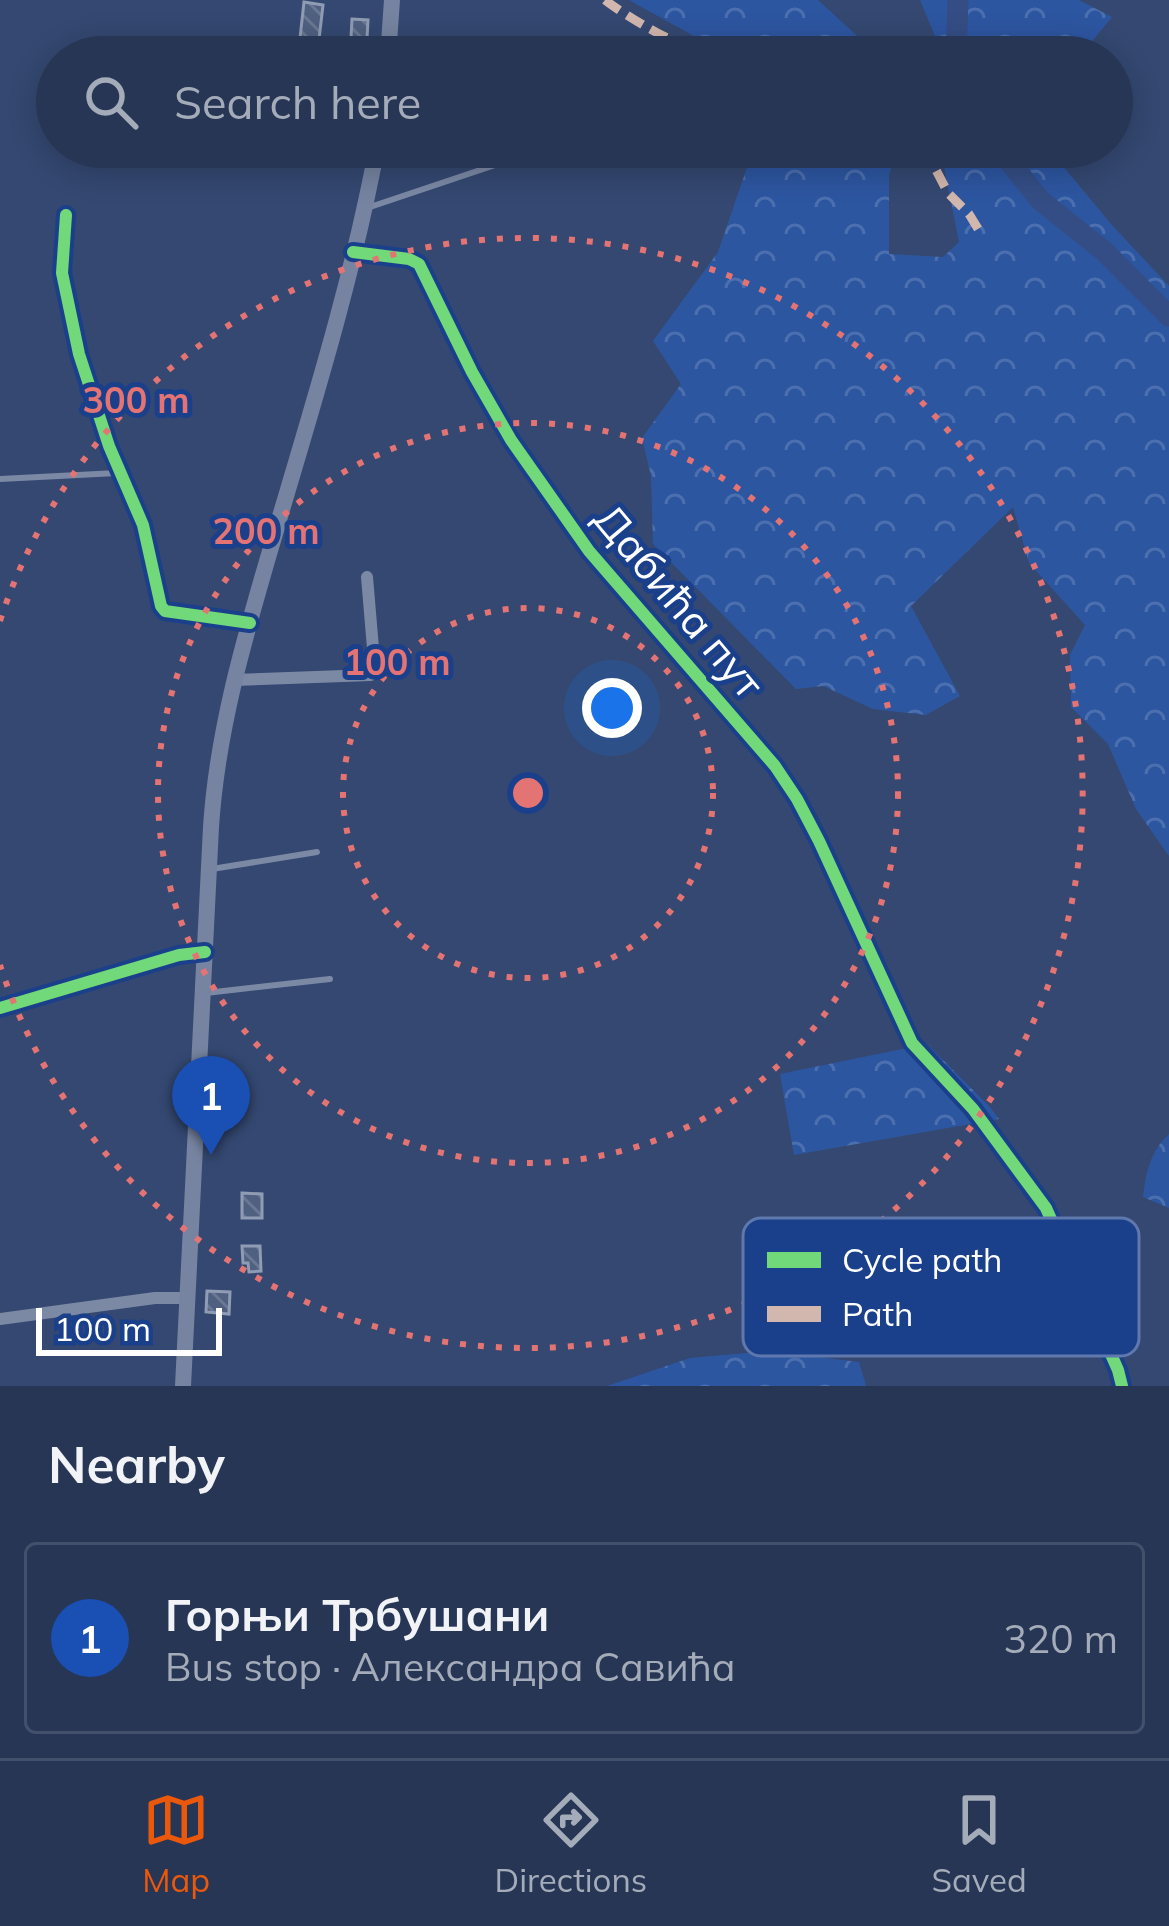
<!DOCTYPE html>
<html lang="en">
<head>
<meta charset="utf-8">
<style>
  :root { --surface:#273655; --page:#33415f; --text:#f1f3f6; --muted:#a4abb9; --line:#43506c; --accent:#ea580c }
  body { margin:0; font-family:Mulish,sans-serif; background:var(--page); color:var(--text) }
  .scale { position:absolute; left:36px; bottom:30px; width:186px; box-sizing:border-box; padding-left:12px; border:6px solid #fff; border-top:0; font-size:33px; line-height:42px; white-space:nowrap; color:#fff; -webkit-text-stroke:9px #1a408b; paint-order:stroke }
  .you { position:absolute; left:612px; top:708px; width:42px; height:42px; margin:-30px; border:9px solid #fff; border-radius:50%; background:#1a73e8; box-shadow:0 0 0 18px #1a73e833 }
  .badge { display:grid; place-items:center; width:78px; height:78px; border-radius:50%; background:var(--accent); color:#fff; font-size:39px; font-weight:700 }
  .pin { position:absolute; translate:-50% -99px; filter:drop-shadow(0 3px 6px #0008) }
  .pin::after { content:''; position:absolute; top:63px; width:42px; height:36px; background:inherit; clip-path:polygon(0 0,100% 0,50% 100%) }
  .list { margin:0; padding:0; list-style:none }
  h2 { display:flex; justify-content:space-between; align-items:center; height:156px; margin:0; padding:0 48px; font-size:51px }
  h2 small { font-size:39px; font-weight:400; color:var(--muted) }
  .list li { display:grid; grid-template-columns:78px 1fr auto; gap:36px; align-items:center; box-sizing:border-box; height:192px; margin:0 24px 24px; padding:0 24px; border:3px solid var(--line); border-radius:12px }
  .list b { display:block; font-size:45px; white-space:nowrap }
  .list p { margin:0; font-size:39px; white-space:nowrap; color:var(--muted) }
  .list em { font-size:39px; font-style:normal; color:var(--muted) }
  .icon { flex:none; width:66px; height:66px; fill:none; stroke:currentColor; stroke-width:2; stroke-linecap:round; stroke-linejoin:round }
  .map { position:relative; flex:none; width:1169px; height:1386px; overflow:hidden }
  .search { position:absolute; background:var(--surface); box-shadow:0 6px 30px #0003; left:36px; right:36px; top:36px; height:132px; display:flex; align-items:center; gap:30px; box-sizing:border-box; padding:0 42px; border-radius:66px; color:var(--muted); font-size:45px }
  .sheet { height:372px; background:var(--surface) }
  nav { display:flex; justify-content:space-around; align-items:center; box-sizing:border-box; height:168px; border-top:3px solid var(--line); background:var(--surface); font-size:33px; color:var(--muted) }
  nav a { display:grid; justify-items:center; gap:6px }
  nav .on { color:var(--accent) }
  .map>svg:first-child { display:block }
  .forest { fill:url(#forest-crowns) }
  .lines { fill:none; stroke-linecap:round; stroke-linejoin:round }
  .river { stroke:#344e85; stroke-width:21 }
  .building { fill:url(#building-back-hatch); stroke:#8f9cb4; stroke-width:3 }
  .service { stroke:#7b89a5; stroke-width:6 }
  .minor { stroke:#7b89a5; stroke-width:12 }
  .secondary { stroke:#7684a1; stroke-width:16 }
  .quiet { stroke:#d1b7ad; stroke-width:9; stroke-dasharray:18 9; stroke-linecap:butt }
  .cycleway-casing { stroke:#1a408b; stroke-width:20 }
  .cycleway { stroke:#71d979; stroke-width:12 }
  .ring { fill:none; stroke:#e47373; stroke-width:6; stroke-dasharray:6 12 }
  .labels { text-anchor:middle; stroke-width:10; stroke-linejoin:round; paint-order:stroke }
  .street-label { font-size:42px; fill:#fff; stroke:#1a408b }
  .key { fill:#1a408b; stroke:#5f79ae; stroke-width:3 }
  .key-label { font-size:33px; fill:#fff }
  .centre { fill:#e47373; stroke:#1a408b; stroke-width:6 }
  .ring-label { font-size:36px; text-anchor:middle; font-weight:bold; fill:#e47373; stroke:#1a408b; stroke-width:10; stroke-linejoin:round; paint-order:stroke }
</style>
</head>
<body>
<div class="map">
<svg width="1169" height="1386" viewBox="0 0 1169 1386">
  <defs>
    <pattern id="forest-crowns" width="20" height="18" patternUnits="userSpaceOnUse" patternTransform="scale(3)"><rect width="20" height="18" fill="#2d56a1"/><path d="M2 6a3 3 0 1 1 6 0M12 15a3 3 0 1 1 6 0" fill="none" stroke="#4c6faf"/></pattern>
    <pattern id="building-back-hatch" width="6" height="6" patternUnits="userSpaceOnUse" patternTransform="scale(3)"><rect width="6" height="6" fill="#506081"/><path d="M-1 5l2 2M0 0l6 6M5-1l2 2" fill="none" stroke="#6a7894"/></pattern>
  </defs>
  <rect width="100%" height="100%" fill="#344871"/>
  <g class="forest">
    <polygon points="629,0 818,0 880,57 783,57 785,48 701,40"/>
    <polygon points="920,0 1079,0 1112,17 1079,57 941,57 942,53"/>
    <polygon points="754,147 900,147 889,174 889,254 943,257 959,242 940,147 1047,147 1111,224 1169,286 1169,856 1136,809 1108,744 1071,707 1070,655 1085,625 1029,563 1013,507 911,606 960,696 926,715 873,709 823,686 796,689 653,544 651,476 642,438 681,384 653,341 718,252"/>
    <polygon points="927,1044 989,1106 999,1119 794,1155 780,1074"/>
    <path d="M1169,1134v74l-26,-11c3,-25 7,-45 26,-63z"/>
    <polygon points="769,1351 859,1362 866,1386 607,1386 690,1358"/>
  </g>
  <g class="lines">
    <g class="river">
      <polyline points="956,57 958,0"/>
      <polyline points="998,147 1040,200 1104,251 1169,316"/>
    </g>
  </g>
  <g class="building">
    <polygon points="304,2 323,5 317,57 298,56"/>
    <polygon points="352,19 368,20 366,57 350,57"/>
    <polygon points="242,1193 262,1194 262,1218 242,1218"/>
    <polygon points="242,1246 260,1246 261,1271 249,1272 248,1263 243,1263"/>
    <polygon points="207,1291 230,1292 229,1314 206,1312"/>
  </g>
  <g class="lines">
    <g class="service">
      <polyline points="367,208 507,161"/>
      <polyline points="0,479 117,473"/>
      <polyline points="212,869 317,852"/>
      <polyline points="206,993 330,979"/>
    </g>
    <g class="minor">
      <polyline points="66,215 62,273 79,354 109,446 143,525 161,606 165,611 250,623"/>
      <polyline points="353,252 409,259 419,264 472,372 511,440 589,551 775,766 797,799 819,841 912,1043 973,1109 1046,1208 1118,1370 1122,1386"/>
      <polyline points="234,680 371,675 375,672 367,577"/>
      <polyline points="0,1008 179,955 205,952"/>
      <polyline points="0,1319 155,1298 187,1298"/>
    </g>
    <g class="secondary">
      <polyline points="388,57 392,0"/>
      <path d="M183,1386l28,-559c7,-108 40,-210 70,-314 36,-121 73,-242 96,-366"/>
    </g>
    <g class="quiet">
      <path d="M605,0c19,15 79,51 103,53 13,1 25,-5 38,-5 13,0 45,4 57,9"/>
      <polyline points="924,147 948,193 969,214 980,232"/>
    </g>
    <defs>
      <g id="cycleway">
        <polyline points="66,215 62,273 79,354 109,446 143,525 161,606 165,611 250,623"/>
        <polyline points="353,252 409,259 419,264 472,372 511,440 589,551 775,766 797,799 819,841 912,1043 973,1109 1046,1208 1118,1370 1122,1386"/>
        <polyline points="0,1008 179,955 205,952"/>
      </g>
    </defs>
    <use href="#cycleway" class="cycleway-casing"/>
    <use href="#cycleway" class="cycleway"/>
  </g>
  <g class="ring">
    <circle cx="528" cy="793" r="185"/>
    <circle cx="528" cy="793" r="370"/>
    <path d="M0 621A555 555 0 1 1 0 965"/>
  </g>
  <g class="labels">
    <g class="street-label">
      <text transform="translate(679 601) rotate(50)" y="15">Дабића пут</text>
    </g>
  </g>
  <rect x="743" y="1218" width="396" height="138" rx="18" class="key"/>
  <rect x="767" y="1252" width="54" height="16" fill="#71d979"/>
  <rect x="767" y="1306" width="54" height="16" fill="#d1b7ad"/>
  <g class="key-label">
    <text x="842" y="1272">Cycle path</text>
    <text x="842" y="1326">Path</text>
  </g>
  <circle cx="528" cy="793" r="18" class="centre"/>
  <g class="ring-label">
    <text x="136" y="413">300 m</text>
    <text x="266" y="544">200 m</text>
    <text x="397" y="675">100 m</text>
  </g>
</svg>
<div class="scale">100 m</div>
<div class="you"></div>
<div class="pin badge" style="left:211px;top:1155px;background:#1a4fb4">1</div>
<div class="search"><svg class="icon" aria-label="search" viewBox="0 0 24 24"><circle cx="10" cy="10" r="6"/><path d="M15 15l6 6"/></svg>Search here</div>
</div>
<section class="sheet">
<h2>Nearby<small></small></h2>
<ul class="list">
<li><span class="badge" style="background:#1a4fb4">1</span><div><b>Горњи Трбушани</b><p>Bus stop · Александра Савића</p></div><em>320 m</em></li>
</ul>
</section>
<nav>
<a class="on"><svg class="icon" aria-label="map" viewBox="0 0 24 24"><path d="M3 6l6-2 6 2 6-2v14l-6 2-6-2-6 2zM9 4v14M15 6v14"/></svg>Map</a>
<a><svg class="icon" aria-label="directions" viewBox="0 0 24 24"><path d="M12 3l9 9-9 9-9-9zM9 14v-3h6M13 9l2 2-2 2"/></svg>Directions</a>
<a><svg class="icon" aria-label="saved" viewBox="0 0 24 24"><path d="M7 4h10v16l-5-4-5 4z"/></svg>Saved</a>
</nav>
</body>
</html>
